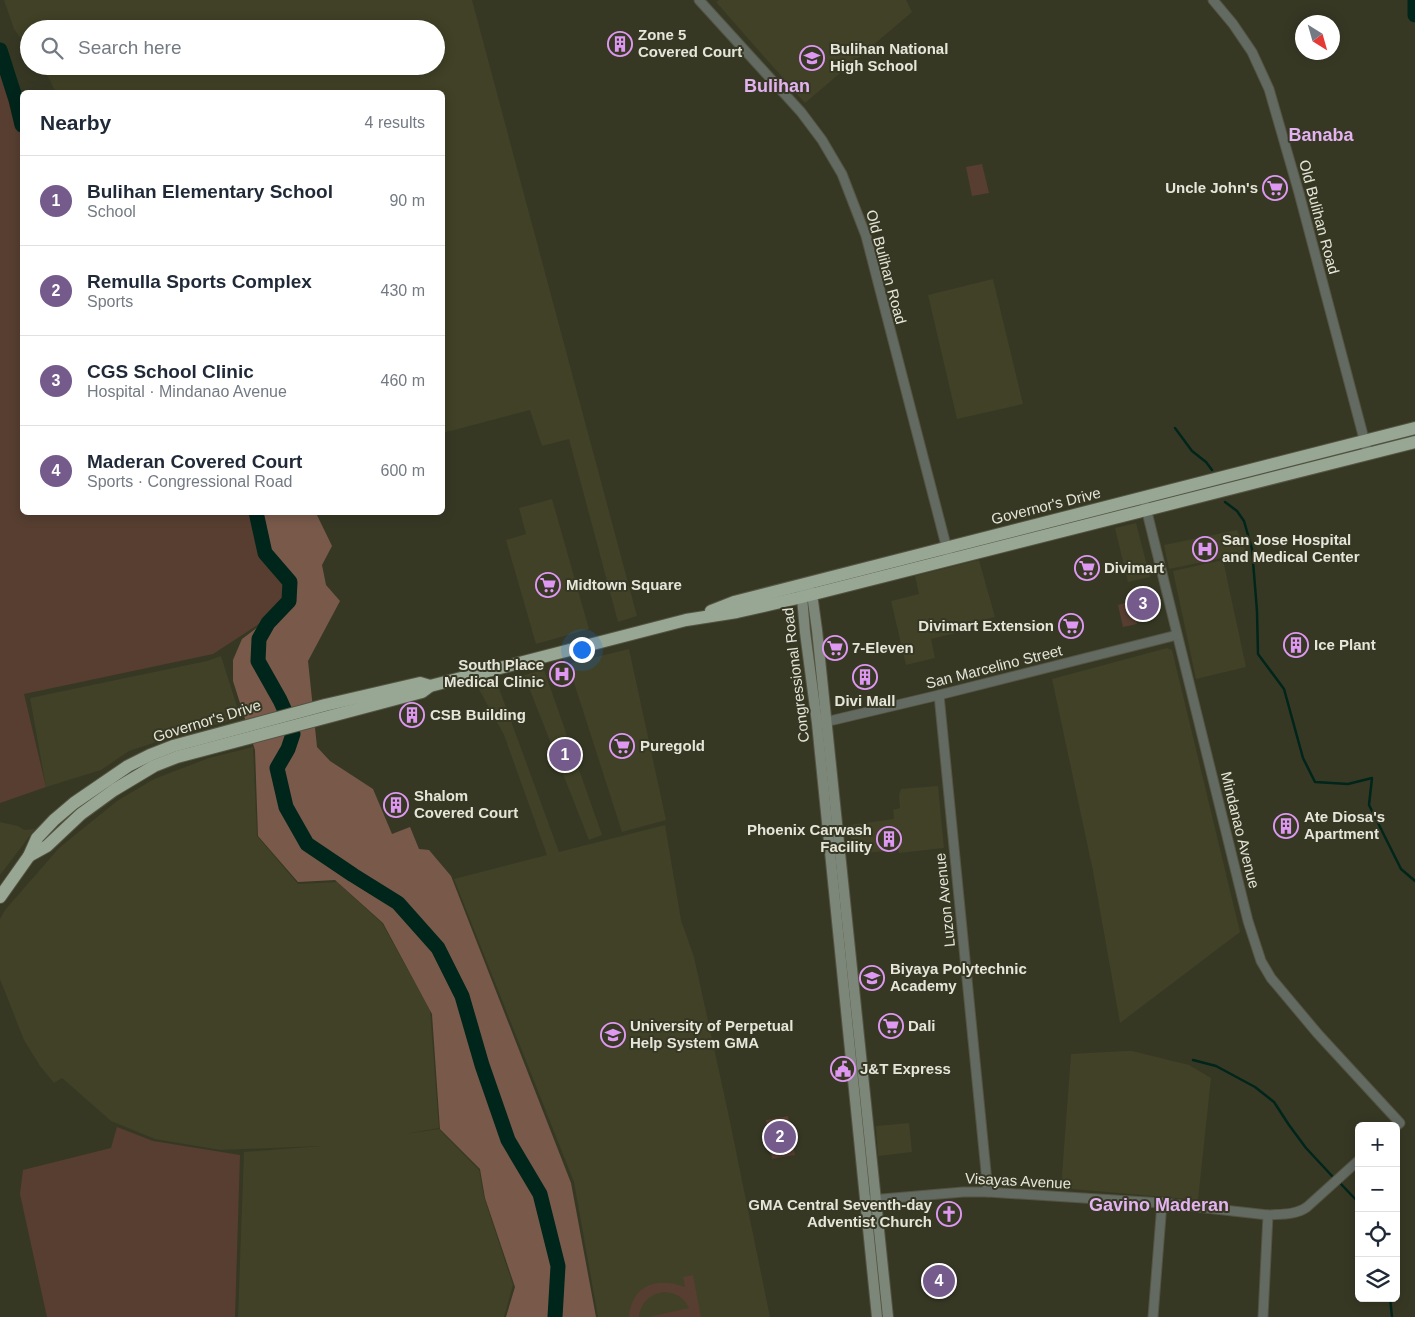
<!DOCTYPE html>
<html lang="en">
<head>
<meta charset="utf-8">
<style>
  :root { --surface:#fff; --page:#f2f2f3; --text:#1f2937; --muted:#747a83; --line:#e0e1e3; --accent:#755b8b }
  body { margin:0; font-family:Arial,sans-serif; background:var(--page); color:var(--text) }
  .controls { position:absolute; right:15px; bottom:15px; display:grid; overflow:hidden; border-radius:8px; box-shadow:0 2px 12px #0003 }
  .controls button { width:45px; height:45px; display:grid; place-items:center; padding:0; border:0; border-bottom:1px solid var(--line); background:var(--surface); color:var(--text); font:25px sans-serif }
  .compass { position:absolute; left:1295px; top:15px; width:45px; height:45px; border-radius:50%; background:var(--surface); box-shadow:0 2px 12px #0003; rotate:143deg }
  .you { position:absolute; left:581px; top:649px; width:18px; height:18px; margin:-12px; border:4px solid #fff; border-radius:50%; background:#1a73e8; box-shadow:0 0 0 8px #1a73e833 }
  .badge { display:grid; place-items:center; width:32px; height:32px; border-radius:50%; background:var(--accent); color:#fff; font-size:16px; font-weight:700 }
  .pin { position:absolute; translate:-50% -50%; border:2px solid #fff; box-shadow:0 1px 5px #0006 }
  .list { margin:0; padding:0; list-style:none }
  h2 { display:flex; justify-content:space-between; align-items:center; height:65px; margin:0; padding:0 20px; font-size:21px }
  h2 small { font-size:16px; font-weight:400; color:var(--muted) }
  .list li { display:grid; grid-template-columns:32px 1fr auto; gap:15px; align-items:center; box-sizing:border-box; height:90px; padding:0 20px; border-top:1px solid var(--line) }
  .list b { display:block; font-size:19px; white-space:nowrap }
  .list p { margin:0; font-size:16px; white-space:nowrap; color:var(--muted) }
  .list em { font-size:16px; font-style:normal; color:var(--muted) }
  .icon { flex:none; width:28px; height:28px; fill:none; stroke:currentColor; stroke-width:2; stroke-linecap:round; stroke-linejoin:round }
  .map { position:relative; flex:none; width:1415px; height:1317px; overflow:hidden }
  .search { position:absolute; background:var(--surface); box-shadow:0 2px 12px #0003; left:20px; top:20px; width:425px; height:55px; display:flex; align-items:center; gap:12px; box-sizing:border-box; padding:0 18px; border-radius:28px; color:var(--muted); font-size:19px }
  .panel { position:absolute; background:var(--surface); box-shadow:0 2px 12px #0003; left:20px; top:90px; width:425px; height:425px; border-radius:8px }
  .map>svg:first-child { display:block }
  .built { fill:#404126 }
  .green { fill:#573e31 }
  .forest { fill:#795a4a }
  .lines { fill:none; stroke-linecap:round; stroke-linejoin:round }
  .stream { stroke:#00251b; stroke-width:2.5 }
  .river { stroke:#00251b; stroke-width:15 }
  .tertiary-casing { stroke:#535441; stroke-width:11 }
  .secondary-casing { stroke:#535441; stroke-width:12 }
  .trunk-casing { stroke:#535441; stroke-width:14 }
  .tertiary { stroke:#636a62; stroke-width:9 }
  .secondary { stroke:#7c877a; stroke-width:10 }
  .trunk { stroke:#98a694; stroke-width:12 }
  .labels { text-anchor:middle; stroke-width:4; stroke-linejoin:round; paint-order:stroke }
  .poi-label { font-size:15px; font-weight:bold; fill:#e5e6d9; stroke:#373824; text-anchor:start }
  .street-label { font-size:15px; fill:#e5e6d9; stroke:#373824 }
  .quarter-label { font-size:18px; font-weight:bold; fill:#e3b2f1; stroke:#373824 }
</style>
</head>
<body>
<div class="map">
<svg width="1415" height="1317" viewBox="0 0 1415 1317">
  <rect width="100%" height="100%" fill="#373824"/>
  <g class="built">
    <polygon points="4,0 472,0 637,616 618,622 569,439 542,446 530,410 443,433 442,92 55,92 50,80 41,66 436,66 436,29 29,29 29,50 14,29"/>
    <polygon points="719,0 906,0 912,12 805,103 716,2"/>
    <polygon points="993,279 1023,404 957,419 928,295"/>
    <polygon points="552,499 589,629 536,644 506,540 526,534 519,508"/>
    <polygon points="1136,523 1150,577 1128,582 1115,528"/>
    <polygon points="1237,530 1247,553 1169,569 1164,545"/>
    <polygon points="979,560 995,617 970,623 972,629 931,639 935,658 906,665 891,601 919,594 915,576"/>
    <polygon points="1223,560 1246,667 1196,679 1173,571"/>
    <polygon points="1167,648 1172,650 1240,932 1120,1023 1093,871 1052,679"/>
    <polygon points="629,649 666,820 622,832 568,664"/>
    <polygon points="221,656 240,716 223,723 189,731 129,751 101,770 46,787 30,698 207,661"/>
    <polygon points="544,670 602,835 589,840 524,675"/>
    <polygon points="496,680 559,852 665,825 681,920 694,957 728,1112 770,1317 598,1317 574,1182 454,879 547,855 504,735 476,684"/>
    <polygon points="253,747 257,836 298,884 337,882 382,923 430,1010 439,1128 405,1134 439,1129 479,1170 484,1197 513,1285 504,1317 238,1317 244,1152 321,1146 221,1150 155,1139 111,1121 62,1078 54,1083 40,1066 24,1040 0,979 0,919 5,910 59,848 117,801 154,779 209,758"/>
    <polygon points="938,786 944,848 899,853 897,839 902,837 902,831 895,830 897,850 853,854 849,825 894,819 893,810 900,808 899,795 901,789"/>
    <polygon points="0,822 18,826 24,830 35,829 0,875"/>
    <polygon points="1125,1051 1132,1051 1189,1065 1211,1078 1198,1200 1061,1188 1071,1054"/>
    <polygon points="909,1123 912,1152 878,1156 876,1126"/>
  </g>
  <g class="green">
    <polygon points="0,64 13,101 22,134 22,512 254,513 263,556 285,583 285,600 265,620 213,654 24,694 46,787 0,803"/>
    <polygon points="982,164 989,193 972,196 966,167"/>
    <polygon points="1131,601 1137,624 1123,627 1118,605"/>
    <polygon points="788,1116 795,1155 772,1159 766,1120"/>
    <polygon points="117,1127 153,1141 240,1155 235,1317 47,1317 20,1194 23,1170 111,1148"/>
    <path d="M693,1275l8,42h-53l41,-9c-12,-25 -47,-19 -50,9h-10c3,-33 29,-40 56,-30l-2,-10z"/>
  </g>
  <polygon class="forest" points="254,513 316,513 332,546 322,565 326,585 340,601 308,661 317,747 330,761 373,789 392,834 410,827 419,849 429,850 451,876 571,1183 596,1317 506,1317 515,1287 485,1198 480,1169 440,1129 432,1014 383,923 335,880 298,882 258,836 255,750 233,681 233,660 242,639 266,621 286,600 286,582 263,555"/>
  <g class="lines">
    <g class="stream">
      <polyline points="1175,428 1192,451 1206,462 1212,470"/>
      <polyline points="1225,502 1237,511 1244,521 1252,549 1257,611 1258,654 1284,689 1303,758 1315,782 1348,784 1372,778 1369,805 1401,869 1415,881"/>
      <polyline points="1193,1060 1216,1066 1255,1087 1274,1102 1289,1125 1306,1148 1333,1177"/>
      <polyline points="1340,1183 1359,1203"/>
      <polyline points="1390,1298 1392,1317"/>
    </g>
    <g class="river">
      <polyline points="1415,0 1415,15"/>
      <polyline points="0,50 16,100 22,125"/>
      <polyline points="256,512 265,553 290,582 289,601 268,623 259,639 258,661 280,700 290,722 293,734 288,749 277,768 286,807 307,844 353,875 398,903 438,948 462,996 482,1065 508,1140 540,1194 558,1266 555,1317"/>
    </g>
    <defs>
      <g id="tertiary">
        <polyline points="699,0 801,112 822,140 842,174 866,236 948,553"/>
        <polyline points="1213,0 1233,24 1252,52 1269,89 1299,193 1368,454"/>
        <polyline points="1145,504 1248,921 1261,961 1271,978 1318,1034 1400,1123 1396,1126"/>
        <polyline points="939,695 988,1192"/>
        <polyline points="821,723 939,695 1177,635"/>
        <path d="M870,1200l93,-8h25l174,11 106,12c13,-1 28,0 39,-8l52,-47"/>
        <polyline points="1153,1317 1162,1203"/>
        <polyline points="1263,1317 1268,1215"/>
      </g>
      <g id="secondary">
        <polyline points="808,589 812,594 817,630 888,1317"/>
        <polyline points="804,590 802,597 805,632 817,723 877,1317"/>
      </g>
      <g id="trunk">
        <polyline points="711,611 734,602 1415,428"/>
        <polyline points="29,856 47,846 81,814 114,790 154,766 177,757 422,692 430,686 686,620 737,612 802,597 1415,442"/>
        <polyline points="0,897 29,856 37,838 54,820 74,803 128,766 150,755 173,746 325,705 420,683 430,686"/>
      </g>
    </defs>
    <use href="#tertiary" class="tertiary-casing"/>
    <use href="#secondary" class="secondary-casing"/>
    <use href="#trunk" class="trunk-casing"/>
    <use href="#tertiary" class="tertiary"/>
    <use href="#secondary" class="secondary"/>
    <use href="#trunk" class="trunk"/>
  </g>
  <defs>
    <symbol id="building-ring" viewBox="-11 -11 22 22"><circle r="9.5" fill="#373824" stroke="#de98f2" stroke-width="1.5"/><path d="M-4-6H4V6H1V3H-1V6H-4ZM-2.5-4.3h1.7v1.8h-1.7ZM.8-4.3h1.7v1.8H.8ZM-2.5-1h1.7V.8h-1.7ZM.8-1h1.7V.8H.8Z" fill="#de98f2"/></symbol>
    <symbol id="school-ring" viewBox="-11 -11 22 22"><circle r="9.5" fill="#373824" stroke="#de98f2" stroke-width="1.5"/><path d="M0-5L7-2L0 1L-7-2ZM-4 1L0 2.5L4 1V4Q0 6-4 4Z" fill="#de98f2"/></symbol>
    <symbol id="supermarket-ring" viewBox="-11 -11 22 22"><circle r="9.5" fill="#373824" stroke="#de98f2" stroke-width="1.5"/><path d="M-6-5.5h2.5l.6 2H6L4.5 2H-2.5L-4.4-4H-6ZM-1.5 3.2a1.3 1.3 0 1 0 .1 0ZM3 3.2a1.3 1.3 0 1 0 .1 0Z" fill="#de98f2"/></symbol>
    <symbol id="hospital-ring" viewBox="-11 -11 22 22"><circle r="9.5" fill="#373824" stroke="#de98f2" stroke-width="1.5"/><path d="M-5-5h3v3.5h4V-5h3V5h-3V1.5h-4V5h-3Z" fill="#de98f2"/></symbol>
    <symbol id="university-ring" viewBox="-11 -11 22 22"><circle r="9.5" fill="#373824" stroke="#de98f2" stroke-width="1.5"/><path d="M0-5L7-2L0 1L-7-2ZM-4 1L0 2.5L4 1V4Q0 6-4 4Z" fill="#de98f2"/></symbol>
    <symbol id="civic-ring" viewBox="-11 -11 22 22"><circle r="9.5" fill="#373824" stroke="#de98f2" stroke-width="1.5"/><path d="M-.6-6.5H3V-4.5H.6V-3L4-1V1h2V6H-6V1h2V-1L-.6-3ZM-1.2 2.5V6h2.4V2.5Z" fill="#de98f2"/></symbol>
    <symbol id="church-ring" viewBox="-11 -11 22 22"><circle r="9.5" fill="#373824" stroke="#de98f2" stroke-width="1.5"/><path d="M-1.2-6h2.4v3.5h3.3v2.4h-3.3V6h-2.4V-.1h-3.3v-2.4h3.3Z" fill="#de98f2"/></symbol>
  </defs>
  <g fill-rule="evenodd">
    <use href="#building-ring" x="606" y="30" width="28" height="28"/>
    <use href="#school-ring" x="798" y="44" width="28" height="28"/>
    <use href="#supermarket-ring" x="1261" y="174" width="28" height="28"/>
    <use href="#hospital-ring" x="1191" y="535" width="28" height="28"/>
    <use href="#supermarket-ring" x="1073" y="554" width="28" height="28"/>
    <use href="#supermarket-ring" x="534" y="571" width="28" height="28"/>
    <use href="#supermarket-ring" x="1057" y="612" width="28" height="28"/>
    <use href="#building-ring" x="1282" y="631" width="28" height="28"/>
    <use href="#supermarket-ring" x="821" y="634" width="28" height="28"/>
    <use href="#hospital-ring" x="548" y="660" width="28" height="28"/>
    <use href="#building-ring" x="851" y="663" width="28" height="28"/>
    <use href="#building-ring" x="398" y="701" width="28" height="28"/>
    <use href="#supermarket-ring" x="608" y="732" width="28" height="28"/>
    <use href="#building-ring" x="382" y="791" width="28" height="28"/>
    <use href="#building-ring" x="1272" y="812" width="28" height="28"/>
    <use href="#building-ring" x="875" y="825" width="28" height="28"/>
    <use href="#school-ring" x="858" y="964" width="28" height="28"/>
    <use href="#supermarket-ring" x="877" y="1012" width="28" height="28"/>
    <use href="#university-ring" x="599" y="1021" width="28" height="28"/>
    <use href="#civic-ring" x="829" y="1055" width="28" height="28"/>
    <use href="#church-ring" x="935" y="1200" width="28" height="28"/>
  </g>
  <g class="labels">
    <g class="poi-label">
      <text x="638" y="40">Zone 5<tspan x="638" dy="17">Covered Court</tspan></text>
      <text x="830" y="54">Bulihan National<tspan x="830" dy="17">High School</tspan></text>
      <text x="1258" y="193" text-anchor="end">Uncle John's</text>
      <text x="1222" y="545">San Jose Hospital<tspan x="1222" dy="17">and Medical Center</tspan></text>
      <text x="1104" y="573">Divimart</text>
      <text x="566" y="590">Midtown Square</text>
      <text x="1054" y="631" text-anchor="end">Divimart Extension</text>
      <text x="1314" y="650">Ice Plant</text>
      <text x="852" y="653">7-Eleven</text>
      <text x="544" y="670" text-anchor="end">South Place<tspan x="544" dy="17">Medical Clinic</tspan></text>
      <text x="865" y="706" text-anchor="middle">Divi Mall</text>
      <text x="430" y="720">CSB Building</text>
      <text x="640" y="751">Puregold</text>
      <text x="414" y="801">Shalom<tspan x="414" dy="17">Covered Court</tspan></text>
      <text x="1304" y="822">Ate Diosa's<tspan x="1304" dy="17">Apartment</tspan></text>
      <text x="872" y="835" text-anchor="end">Phoenix Carwash<tspan x="872" dy="17">Facility</tspan></text>
      <text x="890" y="974">Biyaya Polytechnic<tspan x="890" dy="17">Academy</tspan></text>
      <text x="630" y="1031">University of Perpetual<tspan x="630" dy="17">Help System GMA</tspan></text>
      <text x="908" y="1031">Dali</text>
      <text x="860" y="1074">J&amp;T Express</text>
      <text x="932" y="1210" text-anchor="end">GMA Central Seventh-day<tspan x="932" dy="17">Adventist Church</tspan></text>
    </g>
    <g class="street-label">
      <text transform="translate(1319 217) rotate(75)" y="5">Old Bulihan Road</text>
      <text transform="translate(886 267) rotate(75)" y="5">Old Bulihan Road</text>
      <text transform="translate(1046 506) rotate(-14)" y="5">Governor's Drive</text>
      <text transform="translate(994 667) rotate(-14)" y="5">San Marcelino Street</text>
      <text transform="translate(796 675) rotate(-97)" y="5">Congressional Road</text>
      <text transform="translate(207 721) rotate(-17)" y="5">Governor's Drive</text>
      <text transform="translate(1240 830) rotate(76)" y="5">Mindanao Avenue</text>
      <text transform="translate(945 900) rotate(-96)" y="5">Luzon Avenue</text>
      <text transform="translate(1018 1181) rotate(3)" y="5">Visayas Avenue</text>
    </g>
    <g class="quarter-label">
      <text x="777" y="92">Bulihan</text>
      <text x="1321" y="141">Banaba</text>
      <text x="1159" y="1211">Gavino Maderan</text>
    </g>
  </g>
</svg>
<div class="controls">
<button>+</button>
<button>−</button>
<button><svg class="icon" aria-label="locate" viewBox="0 0 24 24"><circle cx="12" cy="12" r="6"/><path d="M12 2v4M12 18v4M2 12h4M18 12h4"/></svg></button>
<button><svg class="icon" aria-label="layers" viewBox="0 0 24 24"><path d="M12 4l9 5-9 5-9-5zM3 14l9 5 9-5"/></svg></button>
</div>
<svg class="compass" viewBox="-18 -18 36 36"><path d="M0-13l5 13h-10z" fill="#e53935"/><path d="M0 13l5-13h-10z" fill="#747a83"/></svg>
<div class="you"></div>
<div class="pin badge" style="left:565px;top:755px">1</div>
<div class="pin badge" style="left:780px;top:1137px">2</div>
<div class="pin badge" style="left:1143px;top:604px">3</div>
<div class="pin badge" style="left:939px;top:1281px">4</div>
<div class="search"><svg class="icon" aria-label="search" viewBox="0 0 24 24"><circle cx="10" cy="10" r="6"/><path d="M15 15l6 6"/></svg>Search here</div>
<section class="panel">
<h2>Nearby<small>4 results</small></h2>
<ul class="list">
<li><span class="badge">1</span><div><b>Bulihan Elementary School</b><p>School</p></div><em>90 m</em></li>
<li><span class="badge">2</span><div><b>Remulla Sports Complex</b><p>Sports</p></div><em>430 m</em></li>
<li><span class="badge">3</span><div><b>CGS School Clinic</b><p>Hospital · Mindanao Avenue</p></div><em>460 m</em></li>
<li><span class="badge">4</span><div><b>Maderan Covered Court</b><p>Sports · Congressional Road</p></div><em>600 m</em></li>
</ul>
</section>
</div>
</body>
</html>
